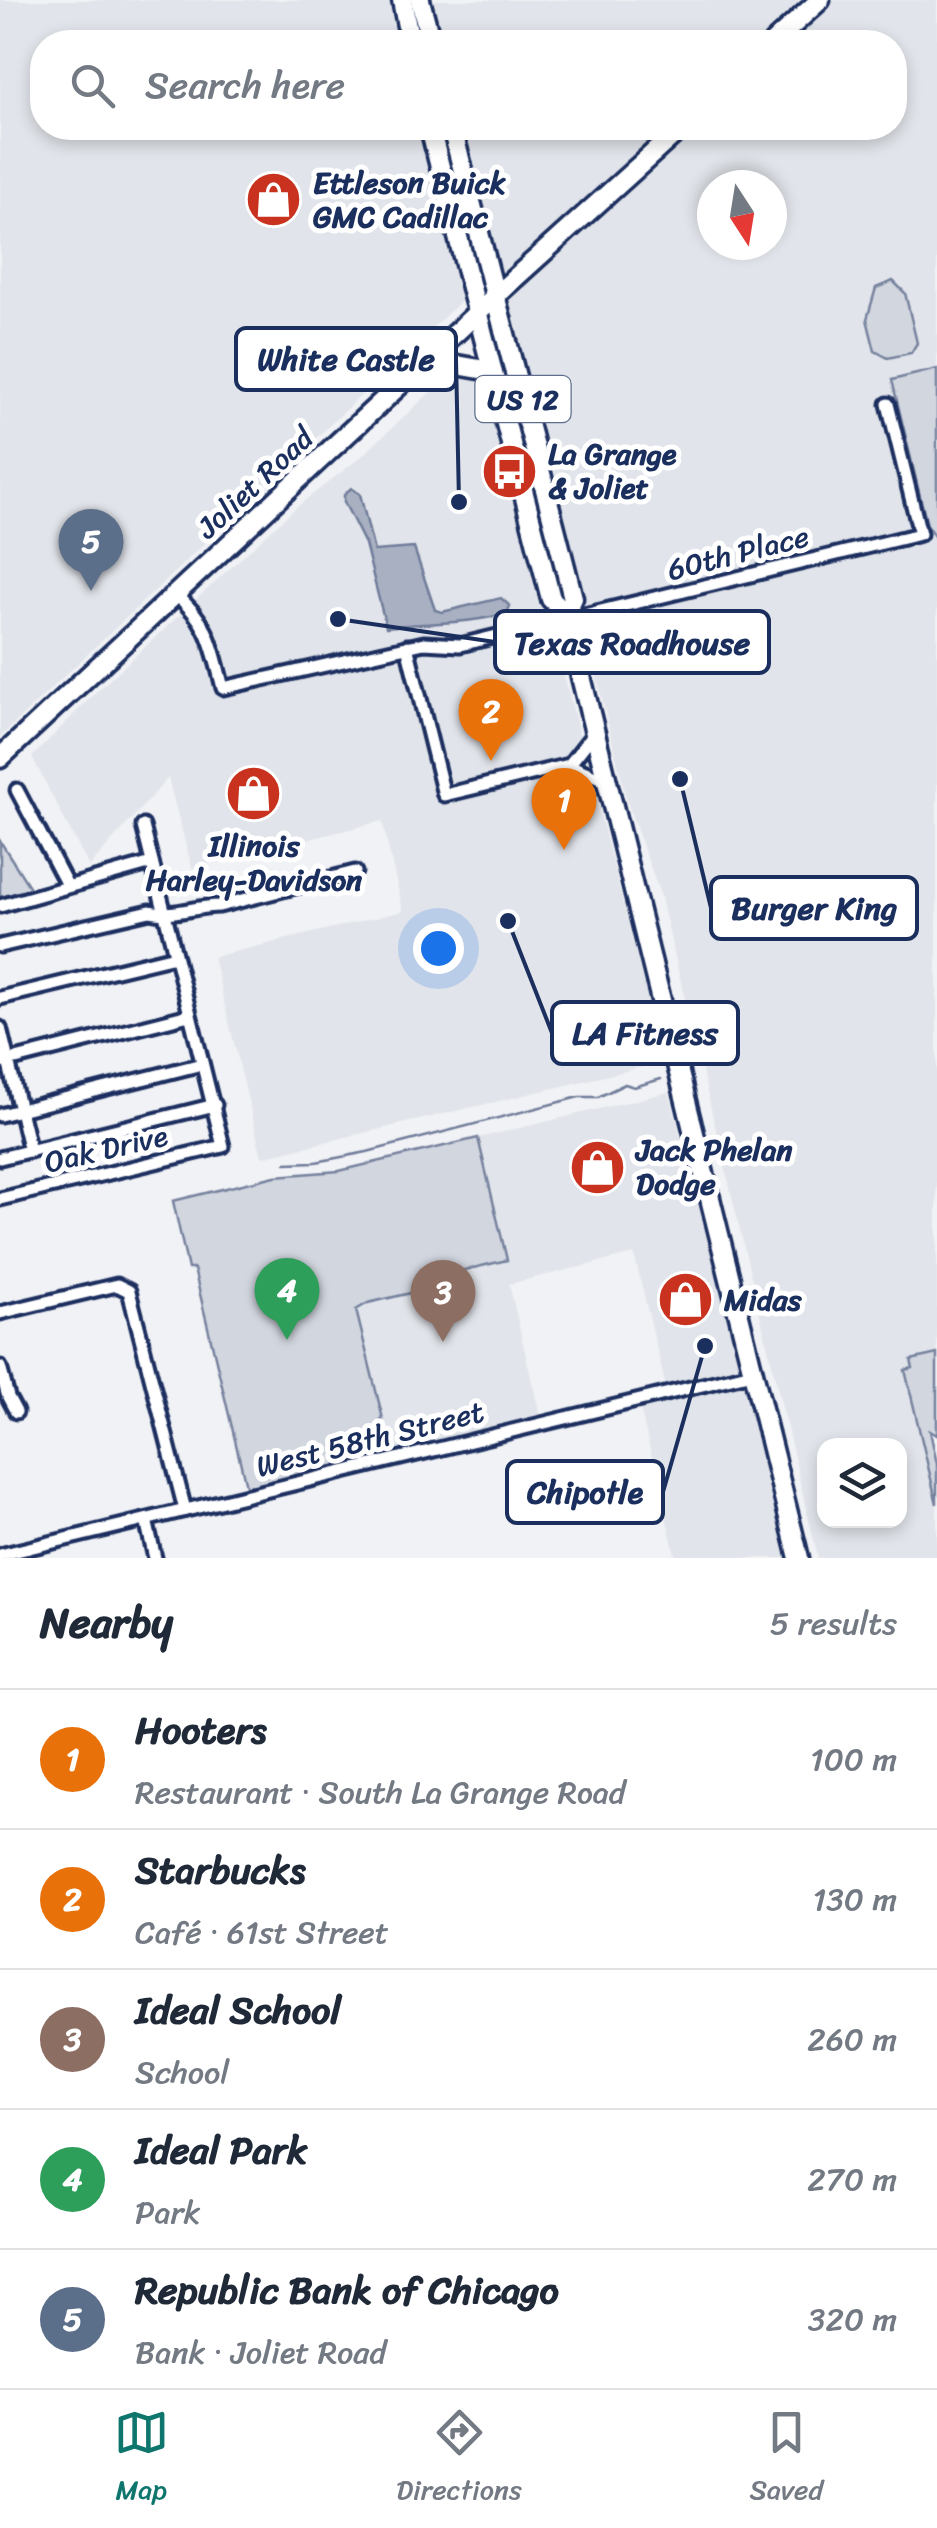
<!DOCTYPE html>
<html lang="en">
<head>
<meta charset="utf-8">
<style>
  :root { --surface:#fff; --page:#f6f6f7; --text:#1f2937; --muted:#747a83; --line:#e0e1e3; --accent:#0f766e }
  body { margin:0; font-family:Sriracha,sans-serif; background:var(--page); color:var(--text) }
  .controls { position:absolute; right:30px; bottom:30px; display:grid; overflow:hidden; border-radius:20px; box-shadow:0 5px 15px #0003 }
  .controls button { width:90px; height:90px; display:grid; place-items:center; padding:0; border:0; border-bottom:2px solid var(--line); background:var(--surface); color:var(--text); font:50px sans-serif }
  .compass { position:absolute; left:697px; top:170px; width:90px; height:90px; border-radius:50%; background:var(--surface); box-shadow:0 5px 15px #0003; rotate:168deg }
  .you { position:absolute; left:438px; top:948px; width:35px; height:35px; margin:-25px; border:8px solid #fff; border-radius:50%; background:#1a73e8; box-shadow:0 0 0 15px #1a73e833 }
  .badge { display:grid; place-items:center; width:65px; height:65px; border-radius:50%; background:var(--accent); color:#fff; font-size:32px; font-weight:700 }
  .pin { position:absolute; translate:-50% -82px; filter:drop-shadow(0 2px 5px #0008) }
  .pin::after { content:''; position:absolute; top:52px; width:35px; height:30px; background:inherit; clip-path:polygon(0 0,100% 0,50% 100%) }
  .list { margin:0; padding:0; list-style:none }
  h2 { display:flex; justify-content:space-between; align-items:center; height:130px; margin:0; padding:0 40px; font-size:42px }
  h2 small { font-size:32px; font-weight:400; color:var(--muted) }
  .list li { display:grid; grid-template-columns:65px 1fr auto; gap:30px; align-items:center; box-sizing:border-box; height:140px; padding:0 40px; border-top:2px solid var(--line) }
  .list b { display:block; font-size:38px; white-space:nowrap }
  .list p { margin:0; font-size:32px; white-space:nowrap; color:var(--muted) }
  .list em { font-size:32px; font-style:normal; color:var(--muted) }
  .icon { flex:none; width:55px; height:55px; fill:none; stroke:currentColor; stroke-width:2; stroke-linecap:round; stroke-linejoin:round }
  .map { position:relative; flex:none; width:937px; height:1558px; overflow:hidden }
  .search { position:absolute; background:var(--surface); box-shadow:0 5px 15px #0003; left:30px; right:30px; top:30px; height:110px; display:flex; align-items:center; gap:25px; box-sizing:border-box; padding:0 35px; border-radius:40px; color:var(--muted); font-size:38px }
  .sheet { height:830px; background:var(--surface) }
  nav { display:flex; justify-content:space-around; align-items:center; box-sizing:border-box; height:140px; border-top:2px solid var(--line); background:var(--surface); font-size:28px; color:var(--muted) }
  nav a { display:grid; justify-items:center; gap:5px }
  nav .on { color:var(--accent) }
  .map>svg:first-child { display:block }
  .built { fill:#e1e4ea; fill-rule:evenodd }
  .green { fill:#d2d6df; stroke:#76829e; stroke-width:2.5 }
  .water { fill:#a8b0c2; stroke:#707c9a; stroke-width:2.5 }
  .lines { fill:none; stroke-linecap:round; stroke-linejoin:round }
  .stream { stroke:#707c9a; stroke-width:2.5 }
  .minor-casing { stroke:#1b2f5e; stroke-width:19 }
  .primary-casing { stroke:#1b2f5e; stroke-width:25 }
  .minor { stroke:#fff; stroke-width:11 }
  .primary { stroke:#fff; stroke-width:18 }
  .labels { text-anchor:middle; stroke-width:10; stroke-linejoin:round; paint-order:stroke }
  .shield { fill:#fff; stroke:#5f6d8e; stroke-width:2.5 }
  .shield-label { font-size:28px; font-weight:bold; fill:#1b2f5e }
  .poi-label { font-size:30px; font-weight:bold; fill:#1b2f5e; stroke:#fff; text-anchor:start }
  .street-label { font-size:30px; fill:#1b2f5e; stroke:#fff }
  .leader { fill:none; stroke:#1b2f5e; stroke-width:4 }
  .callout-dot { fill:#1b2f5e; stroke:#fff; stroke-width:4 }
  .callout { fill:#fff; stroke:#1b2f5e; stroke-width:4 }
  .callout-label { font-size:32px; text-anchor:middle; font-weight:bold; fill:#1b2f5e }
</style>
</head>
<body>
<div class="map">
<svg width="937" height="1558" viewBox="0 0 937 1558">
  <rect width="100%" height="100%" fill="#f1f2f5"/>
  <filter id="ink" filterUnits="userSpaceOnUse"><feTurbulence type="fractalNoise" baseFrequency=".01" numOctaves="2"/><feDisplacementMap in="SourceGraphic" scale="20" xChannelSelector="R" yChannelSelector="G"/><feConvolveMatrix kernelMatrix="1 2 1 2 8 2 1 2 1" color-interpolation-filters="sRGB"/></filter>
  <g filter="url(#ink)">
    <g class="built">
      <polygon points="0,0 392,0 402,42 42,42 42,128 422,128 463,299 0,737"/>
      <polygon points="428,0 808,0 761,42 438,42"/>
      <path d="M824,0h113v369l-45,12 37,146 8,14v813l-25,6 1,8 -8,3 32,133v54h-119l-158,-664 -32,-89 -40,-163v-12l8,-8 -27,-5 -76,-314 192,-175h209v-86h-116zM712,185h60v60h-60zM824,1446h76v74h-76z"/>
      <polygon points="459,128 668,128 498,283"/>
      <polygon points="451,373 481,374 490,389 664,1062 262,1157 213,957 403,911 382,821 192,868 168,778 89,867 32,757 94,694 294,509 362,456"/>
      <polygon points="669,1092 730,1325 738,1367 666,1387 634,1254 509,1284 541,1419 381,1458 375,1431 376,1424 383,1418 356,1310 368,1303 415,1292 452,1273 507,1260 478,1138"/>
      <polygon points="748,1378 792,1558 676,1558 639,1404"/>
    </g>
    <g class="green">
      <polygon points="893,281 905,293 917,343 911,353 888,358 875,351 867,319 876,288"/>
      <polygon points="937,369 937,541 927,525 892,380"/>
      <polygon points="0,841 34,894 0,904"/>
      <polygon points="478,1138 507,1260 452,1273 415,1292 368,1303 356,1310 383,1419 376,1424 381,1458 247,1490 194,1269 188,1269 173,1201 275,1176 339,1171"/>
      <polygon points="937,1354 937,1435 930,1431 937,1464 937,1504 905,1370 913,1368 911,1360"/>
    </g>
    <path class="water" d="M351,488l9,6 14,57 40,-3 21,62 7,2 59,-14 9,8 -3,7c-40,12 -80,9 -121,14l-21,-83 -21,-42v-7z"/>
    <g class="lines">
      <polyline class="stream" points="286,1163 316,1162 367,1152 579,1097 598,1097 625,1084 634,1087 661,1079"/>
      <defs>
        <g id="minor">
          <path d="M175,594c35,29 37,52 48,94l201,-45 36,2 460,-111 -32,-130"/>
          <polyline points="407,646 444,795 569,765 595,732"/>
          <polyline points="569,765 607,781"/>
          <polyline points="17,790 67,885"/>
          <polyline points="0,906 152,863"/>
          <path d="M0,946l150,-35c23,6 45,-5 69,-5l136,-34"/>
          <polyline points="0,998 175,956"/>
          <polyline points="0,1028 30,1151"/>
          <polyline points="0,1063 189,1015"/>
          <polyline points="0,1115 202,1064"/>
          <polyline points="0,1158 215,1105"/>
          <polyline points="0,1199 223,1146 143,826"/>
          <polyline points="0,1313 117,1285 129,1291 185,1510"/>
          <polyline points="0,1367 8,1397 16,1412"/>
          <polyline points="146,1520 155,1558"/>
          <polyline points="0,1555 752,1373"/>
        </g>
        <g id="primary">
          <polyline points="402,0 410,42"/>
          <polyline points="420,0 431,42"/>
          <polyline points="774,42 820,0"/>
          <polyline points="430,128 551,599 566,613 567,620 799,1558"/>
          <polyline points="452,128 573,598 566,613"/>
          <polyline points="419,370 457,365 491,371"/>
          <polyline points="0,758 495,296 681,128"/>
        </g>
      </defs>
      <use href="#minor" class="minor-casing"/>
      <use href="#primary" class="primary-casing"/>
      <use href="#minor" class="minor"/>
      <use href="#primary" class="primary"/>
    </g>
  </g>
  <defs>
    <symbol id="shop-disc" viewBox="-11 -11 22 22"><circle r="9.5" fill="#c8321e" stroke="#fff"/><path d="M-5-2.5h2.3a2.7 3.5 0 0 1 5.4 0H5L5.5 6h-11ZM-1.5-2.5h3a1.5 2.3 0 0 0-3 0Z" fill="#fff"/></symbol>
    <symbol id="bus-disc" viewBox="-11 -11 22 22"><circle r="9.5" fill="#c8321e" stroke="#fff"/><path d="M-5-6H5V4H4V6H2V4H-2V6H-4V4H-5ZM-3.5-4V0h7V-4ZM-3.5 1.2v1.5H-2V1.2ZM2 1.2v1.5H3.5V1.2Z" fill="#fff"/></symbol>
  </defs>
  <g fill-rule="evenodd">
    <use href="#shop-disc" x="242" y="168" width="63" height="63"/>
    <use href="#bus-disc" x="478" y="440" width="63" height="63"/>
    <use href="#shop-disc" x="222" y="762" width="63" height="63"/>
    <use href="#shop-disc" x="566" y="1136" width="63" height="63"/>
    <use href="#shop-disc" x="654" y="1268" width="63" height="63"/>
  </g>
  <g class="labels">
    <rect class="shield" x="475.5" y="376" width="95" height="46" rx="8"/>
    <g class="shield-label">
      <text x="523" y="409">US 12</text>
    </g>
    <g class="poi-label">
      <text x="313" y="193">Ettleson Buick<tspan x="313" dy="34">GMC Cadillac</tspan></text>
      <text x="548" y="464">La Grange<tspan x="548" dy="34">&amp; Joliet</tspan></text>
      <text x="254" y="856" text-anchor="middle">Illinois<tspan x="254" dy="34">Harley-Davidson</tspan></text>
      <text x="636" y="1160">Jack Phelan<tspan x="636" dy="34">Dodge</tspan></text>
      <text x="724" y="1310">Midas</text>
    </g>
    <g class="street-label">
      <text transform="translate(255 483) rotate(-43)" y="10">Joliet Road</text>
      <text transform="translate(738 553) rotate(-14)" y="10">60th Place</text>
      <text transform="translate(106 1149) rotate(-13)" y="10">Oak Drive</text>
      <text transform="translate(370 1439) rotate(-14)" y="10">West 58th Street</text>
    </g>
  </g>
  <path class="leader" d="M459 502L456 359M338 619L495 642M680 779L711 908M508 921L552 1033M705 1346L663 1492"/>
  <g class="callout-dot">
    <circle cx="459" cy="502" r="10"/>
    <circle cx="338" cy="619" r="10"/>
    <circle cx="680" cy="779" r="10"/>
    <circle cx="508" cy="921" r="10"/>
    <circle cx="705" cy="1346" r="10"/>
  </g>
  <g class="callout">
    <rect x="236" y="328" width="220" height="62" rx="10"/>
    <rect x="495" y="611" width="274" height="62" rx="10"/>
    <rect x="711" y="877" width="206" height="62" rx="10"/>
    <rect x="552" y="1002" width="186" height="62" rx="10"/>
    <rect x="507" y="1461" width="156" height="62" rx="10"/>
  </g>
  <g class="callout-label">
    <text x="346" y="370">White Castle</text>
    <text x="632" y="654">Texas Roadhouse</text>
    <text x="814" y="919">Burger King</text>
    <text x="645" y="1044">LA Fitness</text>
    <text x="585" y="1503">Chipotle</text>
  </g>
</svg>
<div class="controls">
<button><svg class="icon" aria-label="layers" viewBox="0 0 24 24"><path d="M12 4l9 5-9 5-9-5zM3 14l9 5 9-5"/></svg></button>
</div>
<svg class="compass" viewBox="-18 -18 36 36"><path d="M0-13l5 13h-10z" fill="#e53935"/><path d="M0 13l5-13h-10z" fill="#747a83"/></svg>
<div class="you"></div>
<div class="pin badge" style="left:564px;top:850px;background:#e8710a">1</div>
<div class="pin badge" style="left:491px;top:761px;background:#e8710a">2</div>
<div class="pin badge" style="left:443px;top:1342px;background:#8d6e63">3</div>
<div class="pin badge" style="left:287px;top:1340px;background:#2e9e5b">4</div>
<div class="pin badge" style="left:91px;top:591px;background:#5c6f8a">5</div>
<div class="search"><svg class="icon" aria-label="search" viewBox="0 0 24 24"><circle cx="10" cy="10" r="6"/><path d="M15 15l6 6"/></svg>Search here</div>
</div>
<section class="sheet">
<h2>Nearby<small>5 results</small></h2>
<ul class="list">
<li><span class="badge" style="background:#e8710a">1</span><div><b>Hooters</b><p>Restaurant · South La Grange Road</p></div><em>100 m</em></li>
<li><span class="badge" style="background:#e8710a">2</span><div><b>Starbucks</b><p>Café · 61st Street</p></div><em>130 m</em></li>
<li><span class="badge" style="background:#8d6e63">3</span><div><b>Ideal School</b><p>School</p></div><em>260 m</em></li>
<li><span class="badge" style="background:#2e9e5b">4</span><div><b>Ideal Park</b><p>Park</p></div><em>270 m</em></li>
<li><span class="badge" style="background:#5c6f8a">5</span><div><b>Republic Bank of Chicago</b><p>Bank · Joliet Road</p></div><em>320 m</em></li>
</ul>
</section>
<nav>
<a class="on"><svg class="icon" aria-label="map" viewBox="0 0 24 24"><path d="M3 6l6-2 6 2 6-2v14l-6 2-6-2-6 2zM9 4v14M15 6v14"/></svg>Map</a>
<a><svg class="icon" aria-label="directions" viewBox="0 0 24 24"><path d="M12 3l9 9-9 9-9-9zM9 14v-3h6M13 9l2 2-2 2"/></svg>Directions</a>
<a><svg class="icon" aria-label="saved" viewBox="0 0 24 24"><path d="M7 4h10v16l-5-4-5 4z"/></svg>Saved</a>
</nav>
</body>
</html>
